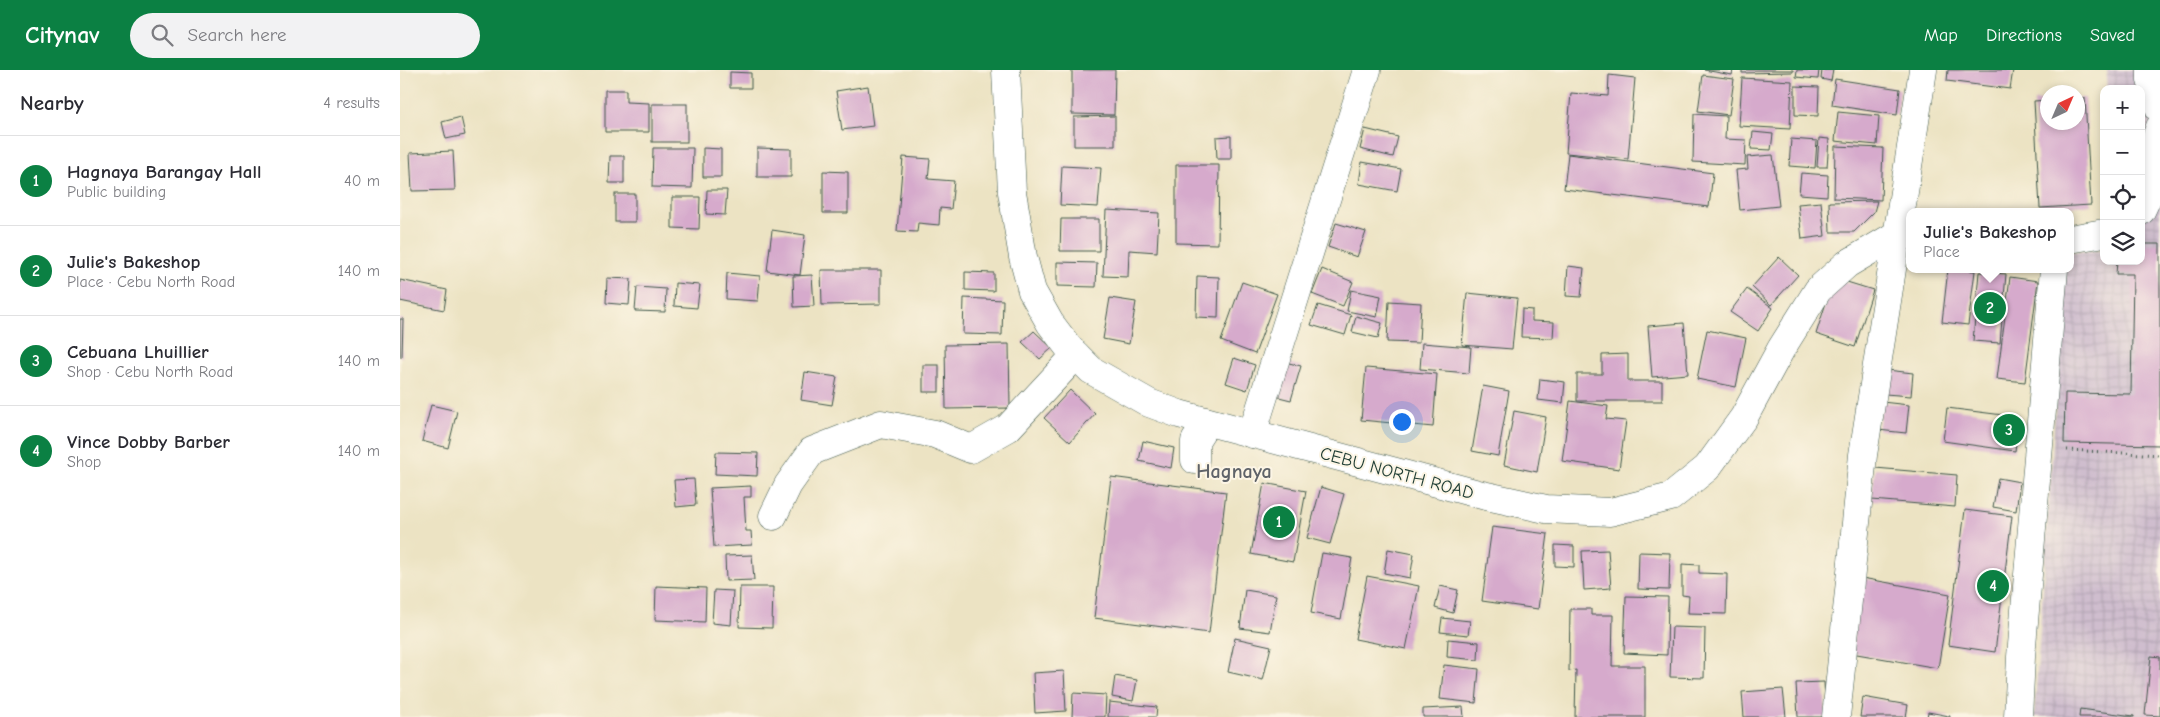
<!DOCTYPE html>
<html lang="en">
<head>
<meta charset="utf-8">
<style>
  :root { --surface:#fff; --page:#f2f2f3; --text:#2b2b33; --muted:#7c7c81; --line:#e1e1e2; --accent:#0b8043 }
  body { margin:0; font-family:"Comic Neue",sans-serif; background:var(--page); color:var(--text) }
  .controls { position:absolute; right:15px; top:15px; display:grid; overflow:hidden; border-radius:10px; box-shadow:0 2px 8px #0003 }
  .controls button { width:45px; height:45px; display:grid; place-items:center; padding:0; border:0; border-bottom:1px solid var(--line); background:var(--surface); color:var(--text); font:25px sans-serif }
  .compass { position:absolute; left:1640px; top:15px; width:45px; height:45px; border-radius:50%; background:var(--surface); box-shadow:0 2px 8px #0003; rotate:44deg }
  .you { position:absolute; left:1001px; top:351px; width:18px; height:18px; margin:-12px; border:4px solid #fff; border-radius:50%; background:#1a73e8; box-shadow:0 0 0 8px #1a73e833 }
  .badge { display:grid; place-items:center; width:32px; height:32px; border-radius:50%; background:var(--accent); color:#fff; font-size:16px; font-weight:700 }
  .pin { position:absolute; translate:-50% -50%; border:2px solid #fff; box-shadow:0 1px 5px #0006 }
  .popup { position:absolute; left:1506px; top:138px; width:168px; height:65px; box-sizing:border-box; display:grid; place-content:center; border-radius:10px; background:var(--surface); filter:drop-shadow(0 1px 4px #0005); font-size:16px; white-space:nowrap; color:var(--muted) }
  .popup b { font-size:19px; color:var(--text) }
  .popup::after { content:''; position:absolute; left:50%; top:100%; margin-left:-10px; border:10px solid transparent; border-top-color:var(--surface) }
  .list { margin:0; padding:0; list-style:none }
  h2 { display:flex; justify-content:space-between; align-items:center; height:65px; margin:0; padding:0 20px; font-size:21px }
  h2 small { font-size:16px; font-weight:400; color:var(--muted) }
  .list li { display:grid; grid-template-columns:32px 1fr auto; gap:15px; align-items:center; box-sizing:border-box; height:90px; padding:0 20px; border-top:1px solid var(--line) }
  .list b { display:block; font-size:19px; white-space:nowrap }
  .list p { margin:0; font-size:16px; white-space:nowrap; color:var(--muted) }
  .list em { font-size:16px; font-style:normal; color:var(--muted) }
  .icon { flex:none; width:28px; height:28px; fill:none; stroke:currentColor; stroke-width:2; stroke-linecap:round; stroke-linejoin:round }
  .map { position:relative; flex:none; width:1760px; height:647px; overflow:hidden }
  header { display:flex; align-items:center; gap:30px; box-sizing:border-box; height:70px; padding:0 25px; background:var(--accent); color:#fff }
  header strong { font-size:24px }
  nav { display:flex; gap:28px; margin-inline-start:auto; font-size:18px }
  .search { width:350px; height:45px; background:var(--page); display:flex; align-items:center; gap:12px; box-sizing:border-box; padding:0 18px; border-radius:28px; color:var(--muted); font-size:19px }
  main { display:flex }
  aside { flex:1; background:var(--surface) }
  .map>svg:first-child { display:block }
  .industrial { fill:url(#industrial-grid) }
  .building { fill:#d6aacc }
  .lines { fill:none; stroke-linecap:round; stroke-linejoin:round }
  .minor-casing { stroke:#3e5649; stroke-width:29 }
  .major-casing { stroke:#3e5649; stroke-width:29 }
  .path { stroke:#3e5649; stroke-width:3; stroke-dasharray:1 4; stroke-linecap:butt }
  .minor { stroke:#fff; stroke-width:28 }
  .major { stroke:#fff; stroke-width:28 }
  .labels { text-anchor:middle; stroke-width:4; stroke-linejoin:round; paint-order:stroke }
  .street-label { font-size:18px; fill:#1f3d34; stroke:#fcf5e5 }
  .quarter-label { font-size:20px; font-weight:bold; fill:#5f6369; stroke:#fcf5e5 }
</style>
</head>
<body>
<header>
<strong>Citynav</strong>
<div class="search"><svg class="icon" aria-label="search" viewBox="0 0 24 24"><circle cx="10" cy="10" r="6"/><path d="M15 15l6 6"/></svg>Search here</div>
<nav><a>Map</a><a>Directions</a><a>Saved</a></nav>
</header>
<main>
<aside>
<h2>Nearby<small>4 results</small></h2>
<ul class="list">
<li><span class="badge">1</span><div><b>Hagnaya Barangay Hall</b><p>Public building</p></div><em>40 m</em></li>
<li><span class="badge">2</span><div><b>Julie's Bakeshop</b><p>Place · Cebu North Road</p></div><em>140 m</em></li>
<li><span class="badge">3</span><div><b>Cebuana Lhuillier</b><p>Shop · Cebu North Road</p></div><em>140 m</em></li>
<li><span class="badge">4</span><div><b>Vince Dobby Barber</b><p>Shop</p></div><em>140 m</em></li>
</ul>
</aside>
<div class="map">
<svg width="1760" height="647" viewBox="0 0 1760 647">
  <defs>
    <pattern id="industrial-grid" width="8" height="8" patternUnits="userSpaceOnUse" patternTransform="scale(1.25)"><rect width="8" height="8" fill="#cfbdce"/><path d="M0 4h8M4 0v8" fill="none" stroke="#b1a3b2"/></pattern>
  </defs>
  <rect width="100%" height="100%" fill="#fcf5e5"/>
  <filter id="ink" filterUnits="userSpaceOnUse"><feTurbulence type="fractalNoise" baseFrequency=".02" numOctaves="2"/><feDisplacementMap in="SourceGraphic" scale="10" xChannelSelector="R" yChannelSelector="G"/><feConvolveMatrix kernelMatrix="1 2 1 2 8 2 1 2 1" color-interpolation-filters="sRGB"/></filter>
  <filter id="wash" filterUnits="userSpaceOnUse"><feTurbulence type="fractalNoise" baseFrequency=".0096" numOctaves="4" result="noise"/><feDisplacementMap in="SourceGraphic" scale="20" xChannelSelector="R" yChannelSelector="G"/><feGaussianBlur stdDeviation="1.12" result="paint"/><feColorMatrix in="noise" values="0 0 0 0 0 0 0 0 0 0 0 0 0 0 0 0 0 1.4 0 .05"/><feComposite in="paint" operator="in"/></filter>
  <g filter="url(#wash)">
    <rect width="100%" height="100%" fill="#ece3c3"/>
    <polygon class="industrial" points="1707,0 1760,0 1760,647 1634,647 1665,199 1670,199 1670,182 1704,180 1704,191 1741,191 1741,19 1706,19"/>
    <g id="blocks">
      <g class="building">
        <polygon points="672,0 715,0 714,45 672,44"/>
        <polygon points="1304,0 1333,0 1332,5"/>
        <polygon points="1342,0 1393,0 1393,2 1342,3"/>
        <polygon points="1397,0 1419,0 1418,9 1396,7"/>
        <polygon points="1422,0 1433,0 1431,11 1421,9"/>
        <polygon points="1548,0 1613,0 1610,19 1547,11"/>
        <polygon points="330,2 351,3 351,18 330,18"/>
        <polygon points="1209,5 1235,8 1228,89 1166,83 1171,23 1208,26"/>
        <polygon points="1303,5 1334,9 1329,45 1298,41"/>
        <polygon points="1342,8 1392,11 1390,59 1339,56"/>
        <polygon points="1435,9 1500,19 1497,45 1432,35"/>
        <polygon points="468,16 473,56 442,60 436,21"/>
        <polygon points="1395,16 1419,17 1418,46 1395,45"/>
        <polygon points="205,20 226,20 226,32 249,33 249,62 205,62"/>
        <polygon points="1678,28 1685,28 1691,135 1640,138 1634,31 1648,30 1648,52 1678,52"/>
        <rect x="252" y="34" width="35" height="38"/>
        <polygon points="1438,42 1479,46 1477,75 1435,71"/>
        <polygon points="1294,44 1326,46 1325,69 1346,70 1345,95 1293,92"/>
        <polygon points="715,46 715,76 674,76 674,47"/>
        <polygon points="61,47 65,65 46,69 42,52"/>
        <polygon points="965,59 998,67 993,87 960,79"/>
        <polygon points="1353,62 1373,64 1371,80 1351,79"/>
        <polygon points="831,66 831,89 817,89 816,67"/>
        <polygon points="1419,68 1429,69 1427,97 1417,97"/>
        <polygon points="1391,69 1417,71 1415,98 1389,96"/>
        <polygon points="1435,76 1483,78 1481,130 1434,128"/>
        <polygon points="253,78 293,78 292,118 252,117"/>
        <polygon points="303,78 321,79 321,107 303,107"/>
        <polygon points="357,78 391,79 391,107 357,107"/>
        <polygon points="53,81 55,120 12,121 10,83"/>
        <polygon points="1168,84 1313,103 1309,137 1164,119"/>
        <polygon points="1373,85 1379,136 1340,140 1336,100 1348,99 1347,87"/>
        <polygon points="210,86 224,86 224,113 209,113"/>
        <polygon points="503,87 530,89 528,109 554,111 551,139 540,138 539,155 518,153 517,162 497,161"/>
        <polygon points="962,92 1001,99 997,121 959,114"/>
        <polygon points="776,95 819,95 818,174 776,173"/>
        <polygon points="662,96 701,98 698,137 660,135"/>
        <polygon points="423,101 448,102 448,143 423,143"/>
        <polygon points="1401,103 1428,105 1427,126 1399,124"/>
        <polygon points="307,120 327,120 325,145 306,144"/>
        <rect x="215" y="124" width="20" height="28"/>
        <polygon points="272,127 300,127 299,159 272,158"/>
        <polygon points="1477,131 1474,142 1454,162 1430,162 1429,132"/>
        <polygon points="1421,132 1425,166 1402,169 1398,134"/>
        <polygon points="706,140 759,143 757,182 729,180 728,207 703,206"/>
        <polygon points="661,149 699,149 699,181 660,181"/>
        <polygon points="936,153 966,162 957,187 928,177"/>
        <polygon points="372,160 405,165 400,205 367,201"/>
        <polygon points="1741,174 1760,174 1760,375 1664,373 1665,323 1731,324 1733,204 1716,204 1717,191 1741,191"/>
        <polygon points="1379,187 1398,205 1371,235 1352,217"/>
        <polygon points="657,192 697,193 696,217 657,216"/>
        <polygon points="1168,196 1184,198 1181,227 1166,226"/>
        <polygon points="922,199 953,212 943,236 912,224"/>
        <polygon points="1548,199 1575,201 1568,255 1542,252"/>
        <polygon points="421,200 481,200 481,234 422,235"/>
        <polygon points="565,202 594,203 594,221 565,220"/>
        <polygon points="1579,202 1606,204 1600,273 1573,271"/>
        <polygon points="327,203 360,206 358,231 326,229"/>
        <polygon points="412,205 414,236 394,237 393,206"/>
        <polygon points="797,206 819,207 818,248 796,247"/>
        <polygon points="1610,207 1638,211 1625,312 1597,309"/>
        <polygon points="207,208 231,209 229,235 206,233"/>
        <polygon points="1434,208 1473,220 1455,277 1416,264"/>
        <polygon points="0,210 47,220 44,240 0,231"/>
        <polygon points="842,212 877,224 855,284 821,271"/>
        <polygon points="275,213 300,215 297,238 274,236"/>
        <polygon points="237,217 266,219 265,242 235,241"/>
        <polygon points="1347,219 1373,238 1358,261 1330,242"/>
        <polygon points="951,220 981,226 977,247 947,241"/>
        <polygon points="1067,223 1117,228 1112,279 1062,275"/>
        <polygon points="564,228 603,230 602,265 563,264"/>
        <polygon points="710,228 736,232 729,274 703,269"/>
        <polygon points="989,231 1021,233 1019,273 987,272"/>
        <polygon points="918,235 951,245 945,265 911,255"/>
        <polygon points="1122,239 1132,240 1132,251 1154,252 1153,268 1121,267"/>
        <polygon points="956,246 982,253 978,268 952,262"/>
        <polygon points="0,249 3,249 2,287 0,287"/>
        <polygon points="1284,253 1288,304 1252,307 1248,256"/>
        <polygon points="1307,260 1346,268 1336,317 1297,309"/>
        <polygon points="634,261 652,278 640,289 622,272"/>
        <polygon points="1022,273 1071,277 1069,303 1020,299"/>
        <polygon points="609,274 610,338 546,339 545,275"/>
        <polygon points="1228,284 1228,311 1262,311 1262,331 1177,331 1177,304 1202,304 1202,285"/>
        <polygon points="834,288 855,295 847,320 826,313"/>
        <polygon points="881,291 901,296 891,330 871,325"/>
        <rect x="523" y="295" width="16" height="27"/>
        <polygon points="966,298 1037,304 1033,357 961,350"/>
        <polygon points="1487,300 1513,303 1511,326 1485,324"/>
        <polygon points="405,302 437,307 432,335 401,330"/>
        <polygon points="1140,309 1165,312 1163,333 1138,330"/>
        <polygon points="1083,316 1109,321 1098,386 1072,381"/>
        <polygon points="670,320 695,344 670,372 644,348"/>
        <polygon points="1170,331 1208,336 1206,349 1226,351 1219,399 1162,391"/>
        <polygon points="1482,332 1509,335 1506,363 1478,360"/>
        <polygon points="31,335 57,341 48,378 22,371"/>
        <polygon points="1547,338 1619,347 1615,381 1543,371"/>
        <polygon points="1114,341 1146,347 1137,402 1104,395"/>
        <polygon points="743,371 774,378 771,398 739,391"/>
        <polygon points="316,382 358,383 357,406 315,404"/>
        <polygon points="1475,398 1557,405 1555,437 1472,430"/>
        <polygon points="711,407 826,422 809,563 694,548"/>
        <polygon points="1598,408 1620,412 1616,441 1593,437"/>
        <polygon points="294,409 296,435 276,437 274,410"/>
        <polygon points="864,413 906,421 893,492 851,484"/>
        <polygon points="351,416 351,427 344,427 346,461 351,461 352,475 314,477 310,418"/>
        <polygon points="921,417 944,424 930,474 907,468"/>
        <polygon points="1565,440 1612,446 1595,582 1548,575"/>
        <polygon points="1092,457 1148,464 1138,539 1082,531"/>
        <polygon points="1155,475 1174,476 1174,497 1155,496"/>
        <polygon points="988,479 1014,484 1010,508 984,503"/>
        <polygon points="1208,480 1211,518 1184,520 1182,481"/>
        <polygon points="1239,482 1270,483 1269,520 1238,519"/>
        <polygon points="922,483 952,488 941,549 911,543"/>
        <polygon points="352,485 354,510 326,511 325,486"/>
        <polygon points="1282,494 1299,495 1299,503 1327,504 1326,544 1288,543 1289,526 1282,525"/>
        <polygon points="967,506 1019,516 1006,579 955,569"/>
        <polygon points="1462,508 1550,524 1538,598 1451,583"/>
        <polygon points="256,516 306,518 305,552 255,550"/>
        <polygon points="1040,516 1058,520 1053,543 1035,538"/>
        <polygon points="340,517 373,517 372,558 339,557"/>
        <polygon points="314,520 333,521 331,555 312,553"/>
        <polygon points="845,520 876,525 870,562 840,558"/>
        <polygon points="1226,526 1268,527 1267,585 1224,583"/>
        <polygon points="1170,539 1191,539 1191,545 1213,545 1212,596 1245,596 1245,647 1175,647 1176,600 1169,601"/>
        <polygon points="1042,548 1070,551 1068,565 1040,562"/>
        <polygon points="1272,557 1305,558 1304,608 1270,607"/>
        <polygon points="835,568 871,576 863,610 828,602"/>
        <polygon points="1048,569 1079,572 1078,590 1047,587"/>
        <polygon points="1751,586 1760,587 1760,646 1745,645"/>
        <polygon points="1044,595 1079,599 1076,633 1040,629"/>
        <polygon points="664,601 666,641 635,643 633,603"/>
        <polygon points="715,606 737,610 733,631 712,627"/>
        <polygon points="1424,612 1426,647 1398,647 1396,613"/>
        <polygon points="1383,619 1386,647 1344,647 1342,622"/>
        <polygon points="673,623 706,625 705,647 672,647"/>
        <polygon points="1463,627 1508,635 1506,647 1460,647"/>
        <polygon points="709,632 757,637 756,647 708,647"/>
        <polygon points="1063,637 1064,647 1023,647 1023,639"/>
        <polygon points="1680,639 1734,646 1734,647 1679,647"/>
        <polygon points="1528,642 1550,646 1550,647 1527,647"/>
      </g>
    </g>
  </g>
  <g filter="url(#ink)">
    <use href="#blocks" fill-opacity="0" stroke="#3e5649" stroke-width="1"/>
    <g class="lines">
      <defs>
        <g id="minor">
          <polyline points="1751,0 1751,10 1760,40"/>
          <polyline points="852,364 967,0"/>
          <polyline points="795,390 795,371 807,352"/>
          <polyline points="373,446 388,415 412,381 481,354 535,364 571,379 608,358 676,285"/>
          <polyline points="1436,647 1463,385 1523,0"/>
          <polyline points="1618,647 1621,587 1654,199"/>
        </g>
        <g id="major">
          <polyline points="606,0 612,122 623,187 632,221 650,253 669,278 691,300 749,333 779,344 1082,425 1146,439 1210,442 1271,427 1307,398 1344,347 1381,279 1418,220 1447,194 1496,165 1510,165"/>
          <polyline points="1741,141 1750,122 1757,65 1760,57"/>
          <polyline points="1670,169 1704,163"/>
        </g>
      </defs>
      <use href="#minor" class="minor-casing"/>
      <use href="#major" class="major-casing"/>
      <polyline class="path" points="1667,380 1760,385"/>
      <use href="#minor" class="minor"/>
      <use href="#major" class="major"/>
    </g>
  </g>
  <g class="labels">
    <g class="street-label">
      <text transform="translate(997 403) rotate(15)" y="6">CEBU NORTH ROAD</text>
    </g>
    <g class="quarter-label">
      <text x="834" y="408">Hagnaya</text>
    </g>
  </g>
</svg>
<div class="controls">
<button>+</button>
<button>−</button>
<button><svg class="icon" aria-label="locate" viewBox="0 0 24 24"><circle cx="12" cy="12" r="6"/><path d="M12 2v4M12 18v4M2 12h4M18 12h4"/></svg></button>
<button><svg class="icon" aria-label="layers" viewBox="0 0 24 24"><path d="M12 4l9 5-9 5-9-5zM3 14l9 5 9-5"/></svg></button>
</div>
<svg class="compass" viewBox="-18 -18 36 36"><path d="M0-13l5 13h-10z" fill="#e53935"/><path d="M0 13l5-13h-10z" fill="#7c7c81"/></svg>
<div class="you"></div>
<div class="pin badge" style="left:879px;top:452px">1</div>
<div class="pin badge" style="left:1590px;top:238px">2</div>
<div class="popup"><b>Julie's Bakeshop</b>Place</div>
<div class="pin badge" style="left:1609px;top:360px">3</div>
<div class="pin badge" style="left:1593px;top:516px">4</div>
</div>
</main>
</body>
</html>
